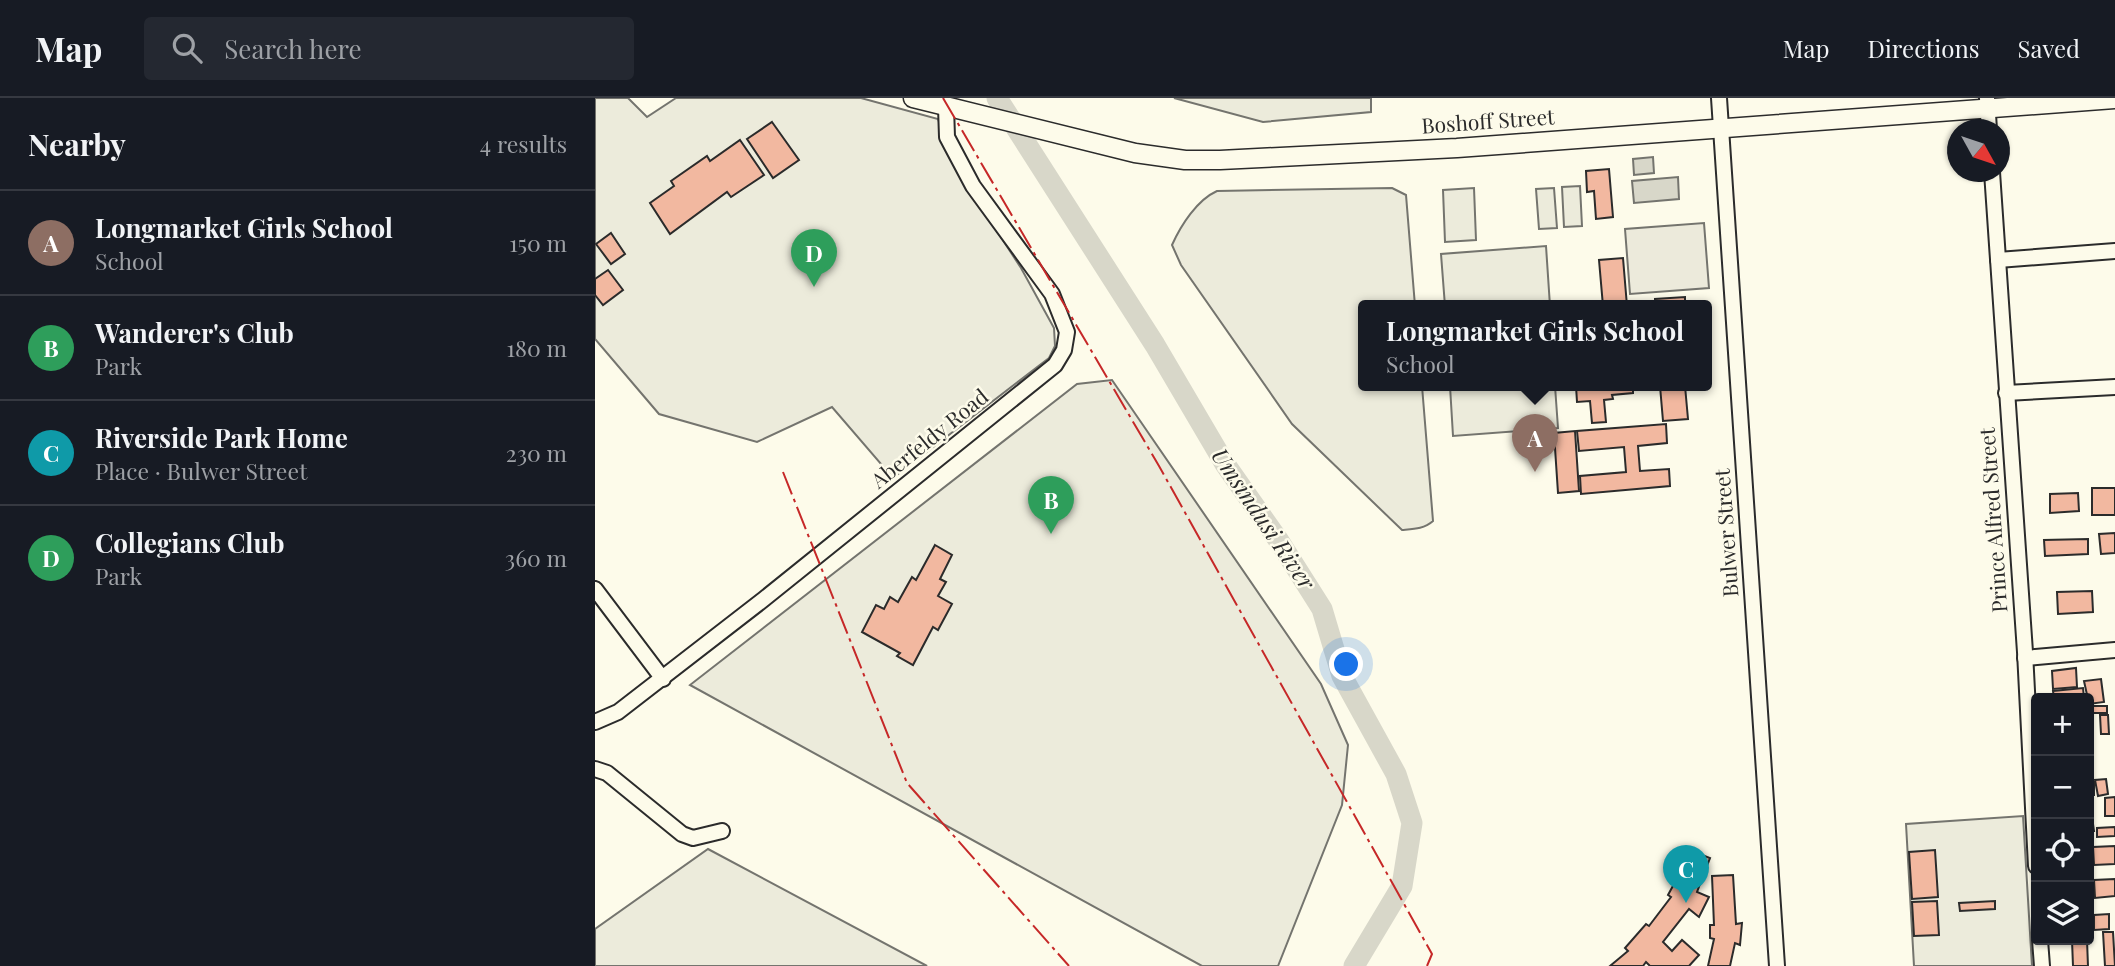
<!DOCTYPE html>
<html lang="en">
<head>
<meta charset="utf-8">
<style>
  :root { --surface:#171b24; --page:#242831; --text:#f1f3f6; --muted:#9ea1a6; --line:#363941; --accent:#1a73e8 }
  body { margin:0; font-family:"Playfair Display",serif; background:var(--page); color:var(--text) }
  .controls { position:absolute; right:21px; bottom:21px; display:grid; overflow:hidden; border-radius:7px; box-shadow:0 2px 5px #0004 }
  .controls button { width:63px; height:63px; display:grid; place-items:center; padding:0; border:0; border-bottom:2px solid var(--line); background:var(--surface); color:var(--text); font:35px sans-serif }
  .compass { position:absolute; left:1352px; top:21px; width:63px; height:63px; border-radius:50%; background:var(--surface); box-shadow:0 2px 5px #0004; rotate:130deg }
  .you { position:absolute; left:752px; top:567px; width:24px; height:24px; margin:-18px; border:5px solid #fff; border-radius:50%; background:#1a73e8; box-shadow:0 0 0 10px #1a73e833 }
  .badge { display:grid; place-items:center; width:46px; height:46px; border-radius:50%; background:var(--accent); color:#fff; font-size:23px; font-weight:700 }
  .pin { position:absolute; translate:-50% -58px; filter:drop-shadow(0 2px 4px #0008) }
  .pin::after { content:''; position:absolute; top:37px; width:24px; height:21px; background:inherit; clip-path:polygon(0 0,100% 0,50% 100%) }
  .popup { position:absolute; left:763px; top:202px; width:354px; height:91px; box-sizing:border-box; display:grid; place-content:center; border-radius:7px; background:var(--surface); filter:drop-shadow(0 2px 5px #0005); font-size:23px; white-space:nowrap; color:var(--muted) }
  .popup b { font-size:26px; color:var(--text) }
  .popup::after { content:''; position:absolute; left:50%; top:100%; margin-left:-14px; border:14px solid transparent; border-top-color:var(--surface) }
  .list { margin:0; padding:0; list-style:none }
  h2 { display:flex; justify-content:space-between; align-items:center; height:91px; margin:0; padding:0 28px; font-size:30px }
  h2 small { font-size:23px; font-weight:400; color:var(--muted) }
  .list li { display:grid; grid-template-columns:46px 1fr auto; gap:21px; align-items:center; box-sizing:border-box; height:105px; padding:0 28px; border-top:2px solid var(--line) }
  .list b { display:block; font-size:26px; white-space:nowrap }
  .list p { margin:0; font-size:23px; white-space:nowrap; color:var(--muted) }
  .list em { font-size:23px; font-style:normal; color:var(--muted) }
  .icon { flex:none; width:38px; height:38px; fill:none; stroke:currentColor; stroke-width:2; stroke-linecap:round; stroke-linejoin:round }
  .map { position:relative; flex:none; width:1520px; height:868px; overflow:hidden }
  header { display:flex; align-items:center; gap:42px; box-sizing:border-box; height:98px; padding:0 35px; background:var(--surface); border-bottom:2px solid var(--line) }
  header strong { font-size:33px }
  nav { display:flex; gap:38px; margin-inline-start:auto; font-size:24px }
  .search { width:490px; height:63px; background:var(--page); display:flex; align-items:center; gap:18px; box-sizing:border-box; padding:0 24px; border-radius:7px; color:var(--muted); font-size:26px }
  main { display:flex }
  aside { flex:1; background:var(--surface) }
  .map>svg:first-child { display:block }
  .green { fill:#ecebdb; stroke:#74746e; stroke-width:2 }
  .parking { fill:#eceadb; stroke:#74746e; stroke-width:2 }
  .water { fill:#d8d7c9; stroke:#74746e; stroke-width:2 }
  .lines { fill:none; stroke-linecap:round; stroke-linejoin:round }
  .river { stroke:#d8d7c9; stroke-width:21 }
  .building { fill:#f2b8a0; stroke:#2b2b2b; stroke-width:2 }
  .minor-casing { stroke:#2b2b2b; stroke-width:18 }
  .major-casing { stroke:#2b2b2b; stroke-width:21 }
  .minor { stroke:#fdfbea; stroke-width:14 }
  .major { stroke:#fdfbea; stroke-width:18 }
  .power { stroke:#c62828; stroke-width:2; stroke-dasharray:24 5 3.5 5; stroke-linecap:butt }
  .labels { text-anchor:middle; stroke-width:5; stroke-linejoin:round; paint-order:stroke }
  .street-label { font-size:21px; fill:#2b2b2b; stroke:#fdfbea }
  .water-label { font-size:23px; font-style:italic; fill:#2b2b2b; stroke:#fdfbea }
</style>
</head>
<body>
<header>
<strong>Map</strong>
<div class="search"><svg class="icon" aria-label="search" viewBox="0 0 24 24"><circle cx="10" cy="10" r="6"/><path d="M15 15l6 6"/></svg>Search here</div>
<nav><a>Map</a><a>Directions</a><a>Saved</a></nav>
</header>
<main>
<aside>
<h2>Nearby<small>4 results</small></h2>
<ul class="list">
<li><span class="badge" style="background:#8d6e63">A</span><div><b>Longmarket Girls School</b><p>School</p></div><em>150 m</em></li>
<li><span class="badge" style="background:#2e9e5b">B</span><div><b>Wanderer's Club</b><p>Park</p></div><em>180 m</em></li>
<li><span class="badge" style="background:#0f9aa8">C</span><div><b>Riverside Park Home</b><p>Place · Bulwer Street</p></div><em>230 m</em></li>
<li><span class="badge" style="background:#2e9e5b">D</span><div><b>Collegians Club</b><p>Park</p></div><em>360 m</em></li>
</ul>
</aside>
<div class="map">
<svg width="1520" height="868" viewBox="0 0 1520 868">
  <rect width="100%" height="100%" fill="#fdfbea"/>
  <g class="green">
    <polygon points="0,0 33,0 52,19 81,0 266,0 343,21 359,67 426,170 459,230 460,248 454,260 298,380 237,309 162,344 64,316 0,241"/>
    <polygon points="579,0 776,0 776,14 668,24"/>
    <polygon points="985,88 987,128 969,129 967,89"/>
    <path d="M797,90l14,7 9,111h-52v80h59l11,135c-9,8 -19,8 -31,9l-110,-106 -111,-159 -9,-20c9,-20 25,-45 45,-54z"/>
    <polygon points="879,90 881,142 850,144 848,92"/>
    <polygon points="959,90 962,130 944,131 941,91"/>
    <polygon points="951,148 955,208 850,208 846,156"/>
    <polygon points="517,282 726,586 753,647 747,707 683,868 607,868 95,587 482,286"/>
    <polygon points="855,288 960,288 963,330 858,338"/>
    <polygon points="1428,718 1437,868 1319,868 1311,726"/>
    <polygon points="113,751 332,868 0,868 0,831"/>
  </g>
  <polygon class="parking" points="1109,125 1114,190 1035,196 1030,131"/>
  <g class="water">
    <polygon points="1058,59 1059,75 1039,77 1038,61"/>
    <polygon points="1083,79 1084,101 1039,105 1037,83"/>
  </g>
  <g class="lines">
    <polyline class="river" points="402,0 560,247 630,366 684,443 727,511 747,578 801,676 817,725 807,788 759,868"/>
  </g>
  <g class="building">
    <polygon points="177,24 204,62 178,80 152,41"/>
    <polygon points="145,42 169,77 136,99 132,94 75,136 55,105 79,88 76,83 112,58 115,63"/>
    <polygon points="1014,71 1018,119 1001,121 999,93 992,94 991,73"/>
    <polygon points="16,135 30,156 16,166 1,146"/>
    <polygon points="1028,160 1032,208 1008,208 1004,162"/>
    <polygon points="13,172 28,192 8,207 0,197 0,181"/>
    <polygon points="1090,199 1090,208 1060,208 1060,201"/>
    <polygon points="981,288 1038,288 1038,295 1017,297 1018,301 1009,302 1011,324 997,325 995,303 982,304"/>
    <polygon points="1065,288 1090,288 1093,321 1068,323"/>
    <polygon points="1071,326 1072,345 1043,348 1045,373 1074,371 1075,388 986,396 985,378 1031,374 1029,349 984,353 982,333"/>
    <polygon points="980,333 984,393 963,395 959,335"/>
    <rect x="1497" y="390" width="23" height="27"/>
    <polygon points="1483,395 1484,413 1455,415 1455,396"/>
    <polygon points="1520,435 1520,455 1506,456 1504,436"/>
    <polygon points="1493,441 1493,456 1450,458 1449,442"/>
    <polygon points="340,447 357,457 345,481 351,484 343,498 357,506 343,532 338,529 318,567 302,558 305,555 267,534 281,507 289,511 295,499 303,504 317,479 321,482"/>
    <polygon points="1497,493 1498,514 1463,516 1462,494"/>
    <polygon points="1481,570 1482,589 1458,591 1457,573"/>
    <polygon points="1506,581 1509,604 1494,606 1489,583"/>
    <polygon points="1488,590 1489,600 1459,600 1458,593"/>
    <rect x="1494" y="608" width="18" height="7"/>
    <polygon points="1505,617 1513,617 1514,636 1506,636"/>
    <polygon points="1511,681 1513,696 1503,698 1500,682"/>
    <rect x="1494" y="684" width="5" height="13"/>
    <polygon points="1520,699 1520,718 1510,718 1510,700"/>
    <polygon points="1494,712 1496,712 1499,733 1494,733"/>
    <polygon points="1520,729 1520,738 1502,739 1502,730"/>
    <polygon points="1520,748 1520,766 1499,767 1498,749"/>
    <polygon points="1094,752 1115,760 1102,794 1114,799 1104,819 1094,811 1068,844 1077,853 1087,842 1104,857 1094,868 1055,868 1051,864 1048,868 1015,868 1033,853 1030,850 1051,826 1054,828 1076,799 1073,797 1079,786 1080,786"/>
    <polygon points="1340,752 1343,799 1317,801 1314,754"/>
    <polygon points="1138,777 1141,826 1147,825 1145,847 1140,845 1135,868 1113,868 1119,841 1115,840 1115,827 1119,827 1117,778"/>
    <polygon points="1520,781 1520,798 1500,800 1499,782"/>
    <polygon points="1342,803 1344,837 1319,838 1317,804"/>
    <polygon points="1400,803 1400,811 1365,813 1364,805"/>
    <polygon points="1514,816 1514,831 1499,832 1499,817"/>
    <polygon points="1508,834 1518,834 1520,868 1510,868"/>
    <polygon points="1477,842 1492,842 1493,868 1478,868"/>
  </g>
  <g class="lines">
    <defs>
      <g id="minor">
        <polyline points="1124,0 1182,868"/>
        <polyline points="1392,0 1394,32"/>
        <polyline points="1397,74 1430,554 1441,768"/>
        <polyline points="1403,162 1520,153"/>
        <polyline points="1411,295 1520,289"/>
        <polyline points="0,491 68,581"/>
        <polyline points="1430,560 1520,552"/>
        <polyline points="0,624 23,614 169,501 460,267 469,252 472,234 457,196 378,88 352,39 351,9"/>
        <polyline points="0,671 12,675 87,736 98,740 127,733"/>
        <polyline points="1445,842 1447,868"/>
      </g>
      <polyline id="major" points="318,0 540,55 590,62 625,62 862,50 1520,1"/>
    </defs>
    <use href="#minor" class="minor-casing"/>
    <use href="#major" class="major-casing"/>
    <use href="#minor" class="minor"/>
    <use href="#major" class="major"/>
    <g class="power">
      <polyline points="348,0 564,368 837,856 832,868"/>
      <polyline points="188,374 312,685 474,868"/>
    </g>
  </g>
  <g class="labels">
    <g class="street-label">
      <text transform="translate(893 24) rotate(-4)" y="7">Boshoff Street</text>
      <text transform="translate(335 341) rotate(-39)" y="7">Aberfeldy Road</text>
      <text transform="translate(1399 422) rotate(-94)" y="7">Prince Alfred Street</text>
      <text transform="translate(1132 435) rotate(-94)" y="7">Bulwer Street</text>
    </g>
    <g class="water-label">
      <text transform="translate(668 421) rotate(56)" y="8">Umsindusi River</text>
    </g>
  </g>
</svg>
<div class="controls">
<button>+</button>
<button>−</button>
<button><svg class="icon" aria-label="locate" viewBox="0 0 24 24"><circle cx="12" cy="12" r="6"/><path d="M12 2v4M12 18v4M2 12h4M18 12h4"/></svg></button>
<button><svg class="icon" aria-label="layers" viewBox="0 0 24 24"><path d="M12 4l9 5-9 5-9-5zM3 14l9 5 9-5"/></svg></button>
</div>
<svg class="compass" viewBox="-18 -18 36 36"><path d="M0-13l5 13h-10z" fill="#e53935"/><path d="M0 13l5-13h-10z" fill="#9ea1a6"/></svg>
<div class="you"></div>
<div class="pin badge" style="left:940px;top:374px;background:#8d6e63">A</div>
<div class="popup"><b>Longmarket Girls School</b>School</div>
<div class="pin badge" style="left:456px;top:436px;background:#2e9e5b">B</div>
<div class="pin badge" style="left:1091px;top:805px;background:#0f9aa8">C</div>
<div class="pin badge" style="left:219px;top:189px;background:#2e9e5b">D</div>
</div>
</main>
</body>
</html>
